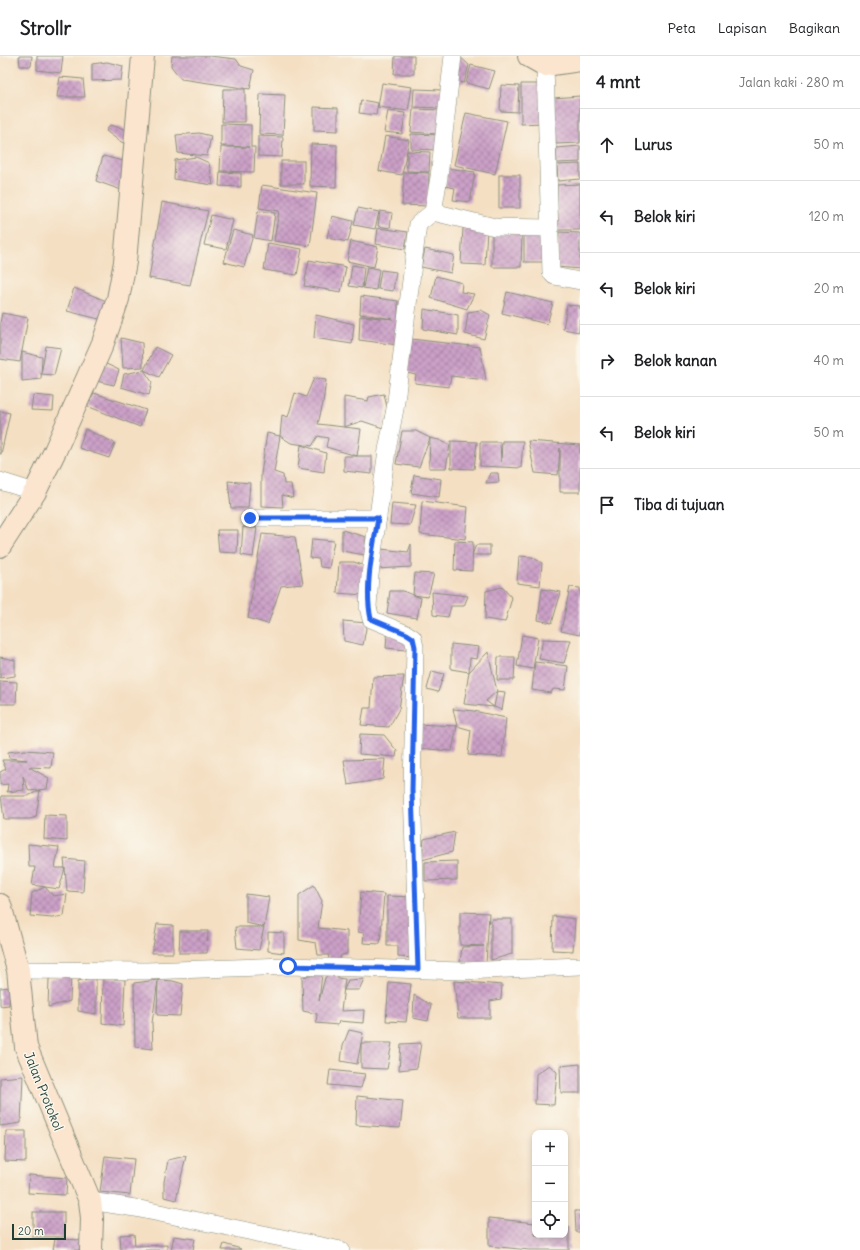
<!DOCTYPE html>
<html lang="id">
<head>
<meta charset="utf-8">
<style>
  :root { --surface:#fff; --page:#f6f6f6; --text:#202124; --muted:#757577; --line:#e0e0e0 }
  body { margin:0; font-family:Delius,sans-serif; background:var(--page); color:var(--text) }
  .controls { position:absolute; right:12px; bottom:12px; display:grid; overflow:hidden; border-radius:8px; box-shadow:0 2px 6px #0003 }
  .controls button { width:36px; height:36px; display:grid; place-items:center; padding:0; border:0; border-bottom:1px solid var(--line); background:var(--surface); color:var(--text); font:20px sans-serif }
  .scale { position:absolute; left:12px; bottom:10px; width:54px; box-sizing:border-box; padding-left:4px; border:2px solid #1f3d34; border-top:0; font-size:11px; line-height:14px; white-space:nowrap; color:#1f3d34; -webkit-text-stroke:3px #fbf7ec; paint-order:stroke }
  .stop { position:absolute; width:12px; height:12px; margin:-9px; border:3px solid #2563eb; border-radius:50%; background:#fff }
  .stop.end { background:#2563eb; border-color:#fff; box-shadow:0 1px 4px #0008 }
  .list { margin:0; padding:0; list-style:none }
  h2 { display:flex; justify-content:space-between; align-items:center; height:52px; margin:0; padding:0 16px; font-size:17px }
  h2 small { font-size:13px; font-weight:400; color:var(--muted) }
  .list li { display:grid; grid-template-columns:26px 1fr auto; gap:12px; align-items:center; box-sizing:border-box; height:72px; padding:0 16px; border-top:1px solid var(--line) }
  .list b { display:block; font-size:15px; white-space:nowrap }
  .list em { font-size:13px; font-style:normal; color:var(--muted) }
  .icon { flex:none; width:22px; height:22px; fill:none; stroke:currentColor; stroke-width:2; stroke-linecap:round; stroke-linejoin:round }
  .map { position:relative; flex:none; width:580px; height:1194px; overflow:hidden }
  header { display:flex; align-items:center; gap:24px; box-sizing:border-box; height:56px; padding:0 20px; background:var(--surface); border-bottom:1px solid var(--line) }
  header strong { font-size:19px }
  nav { display:flex; gap:22px; margin-inline-start:auto; font-size:14px }
  main { display:flex }
  aside { flex:1; background:var(--surface) }
  .map>svg:first-child { display:block }
  .building { fill:url(#building-cross-hatch) }
  .lines { fill:none; stroke-linecap:round; stroke-linejoin:round }
  .street-casing { stroke:#8a8e7b; stroke-width:18 }
  .secondary-casing { stroke:#8a8e7b; stroke-width:24 }
  .street { stroke:#fff; stroke-width:17 }
  .secondary { stroke:#fbe5cf; stroke-width:22 }
  .route { stroke:#2563eb; stroke-width:5 }
  .labels { text-anchor:middle; stroke-width:3; stroke-linejoin:round; paint-order:stroke }
  .street-label { font-size:13px; fill:#1f3d34; stroke:#fbf7ec }
</style>
</head>
<body>
<header>
<strong>Strollr</strong>
<nav><a>Peta</a><a>Lapisan</a><a>Bagikan</a></nav>
</header>
<main>
<div class="map">
<svg width="580" height="1194" viewBox="0 0 580 1194">
  <defs>
    <pattern id="building-cross-hatch" width="8" height="8" patternUnits="userSpaceOnUse"><rect width="8" height="8" fill="#cca0c8"/><path d="M0 0l8 8M0 8l8-8" fill="none" stroke="#a584a3"/></pattern>
  </defs>
  <rect width="100%" height="100%" fill="#fbf7ec"/>
  <filter id="ink" filterUnits="userSpaceOnUse"><feTurbulence type="fractalNoise" baseFrequency=".025" numOctaves="2"/><feDisplacementMap in="SourceGraphic" scale="8" xChannelSelector="R" yChannelSelector="G"/><feConvolveMatrix kernelMatrix="1 2 1 2 8 2 1 2 1" color-interpolation-filters="sRGB"/></filter>
  <filter id="wash" filterUnits="userSpaceOnUse"><feTurbulence type="fractalNoise" baseFrequency=".012" numOctaves="4" result="noise"/><feDisplacementMap in="SourceGraphic" scale="16" xChannelSelector="R" yChannelSelector="G"/><feGaussianBlur stdDeviation="0.9" result="paint"/><feColorMatrix in="noise" values="0 0 0 0 0 0 0 0 0 0 0 0 0 0 0 0 0 1.4 0 .05"/><feComposite in="paint" operator="in"/></filter>
  <g filter="url(#wash)">
    <rect width="100%" height="100%" fill="#f4dfc2"/>
    <g id="blocks">
      <g class="building">
        <polygon points="19,0 32,0 31,10 20,10"/>
        <polygon points="37,0 63,0 61,17 37,14"/>
        <polygon points="172,0 210,0 236,3 241,10 254,14 250,33 181,23 171,10"/>
        <polygon points="395,0 414,0 414,18 394,18"/>
        <polygon points="459,0 469,9 464,27 452,25"/>
        <polygon points="107,6 123,10 121,24 92,25 92,8"/>
        <polygon points="471,9 495,15 489,33 466,27"/>
        <polygon points="60,21 83,23 85,41 57,41"/>
        <polygon points="382,27 412,31 408,55 378,51"/>
        <polygon points="521,28 541,28 542,67 521,68"/>
        <polygon points="501,29 519,30 518,56 500,55"/>
        <polygon points="223,33 245,33 245,66 222,66"/>
        <polygon points="414,33 442,34 441,52 413,51"/>
        <polygon points="260,38 285,39 283,79 259,78"/>
        <polygon points="580,40 580,87 556,88 553,42"/>
        <polygon points="361,44 378,47 376,59 359,57"/>
        <polygon points="314,51 338,52 338,75 314,74"/>
        <polygon points="413,53 441,54 439,78 411,76"/>
        <polygon points="388,55 405,57 402,78 384,76"/>
        <polygon points="466,57 507,65 495,118 454,109"/>
        <polygon points="221,68 251,69 251,91 255,91 254,116 220,115 221,91 249,91 221,90"/>
        <polygon points="110,69 128,74 127,89 118,84 106,75"/>
        <polygon points="199,77 211,80 207,100 178,97 176,79"/>
        <polygon points="411,78 439,79 438,94 411,93"/>
        <polygon points="258,80 283,81 282,101 258,100"/>
        <polygon points="385,80 409,84 402,119 379,115"/>
        <polygon points="311,88 337,89 336,131 310,130"/>
        <polygon points="580,90 580,106 557,107 556,92"/>
        <polygon points="407,95 430,96 429,116 407,115"/>
        <polygon points="103,100 123,105 131,111 127,136 96,125"/>
        <polygon points="196,101 209,107 213,129 174,123 175,104"/>
        <rect x="281" y="105" width="23" height="23"/>
        <polygon points="580,108 580,123 558,125 557,109"/>
        <polygon points="448,112 475,116 470,146 453,144 455,132 445,130"/>
        <polygon points="220,116 241,117 241,131 219,130"/>
        <polygon points="404,116 429,117 428,150 402,149"/>
        <rect x="499" y="119" width="21" height="33"/>
        <polygon points="580,128 580,174 558,174 557,129"/>
        <polygon points="262,129 317,137 310,190 274,185 279,155 259,152"/>
        <polygon points="162,146 208,155 190,229 149,222"/>
        <polygon points="358,152 379,156 375,173 354,169"/>
        <polygon points="258,155 275,157 271,185 254,182"/>
        <polygon points="380,155 392,157 390,172 378,170"/>
        <polygon points="211,159 233,164 226,193 204,189"/>
        <polygon points="332,160 353,165 348,186 327,182"/>
        <polygon points="378,172 408,176 405,193 376,188"/>
        <polygon points="463,172 487,173 485,209 461,208"/>
        <polygon points="233,174 253,179 244,211 224,206"/>
        <polygon points="492,176 522,177 521,211 492,211"/>
        <rect x="524" y="176" width="22" height="30"/>
        <polygon points="559,176 580,177 580,213 557,211"/>
        <polygon points="351,185 378,191 374,211 347,205"/>
        <polygon points="268,187 302,193 297,219 264,214"/>
        <polygon points="425,193 454,199 451,217 421,211"/>
        <polygon points="309,204 346,211 341,236 304,230"/>
        <polygon points="352,209 364,211 362,232 349,230"/>
        <polygon points="367,211 379,213 376,234 363,232"/>
        <polygon points="381,214 396,216 393,235 378,233"/>
        <polygon points="436,220 462,227 461,236 474,238 467,253 431,242"/>
        <polygon points="74,232 109,246 103,264 67,255"/>
        <polygon points="507,236 553,247 547,268 502,257"/>
        <polygon points="361,240 398,245 398,289 359,284 360,260 393,263 360,258"/>
        <polygon points="567,249 580,250 579,276 563,273"/>
        <polygon points="424,253 458,259 458,279 423,273"/>
        <polygon points="481,254 490,259 484,283 465,278 468,256"/>
        <polygon points="2,257 28,262 20,306 0,303 0,267"/>
        <polygon points="316,259 354,268 352,288 314,282"/>
        <polygon points="121,282 142,287 143,311 123,312"/>
        <polygon points="411,283 480,291 486,324 451,320 449,331 415,327 416,319 407,317"/>
        <polygon points="46,290 61,292 54,319 41,318"/>
        <polygon points="155,291 171,299 159,321 144,314"/>
        <polygon points="22,296 42,301 41,323 22,325"/>
        <polygon points="104,307 119,314 114,329 96,325"/>
        <polygon points="144,314 152,326 149,339 121,331 124,318"/>
        <polygon points="314,322 326,324 323,347 318,368 361,373 357,400 372,400 372,418 344,415 344,400 357,400 326,391 328,382 318,380 312,390 291,387 280,380 274,416 283,419 284,428 291,428 293,442 282,439 283,451 261,450 261,418 267,377 280,380 282,359 288,361 295,337 306,341"/>
        <polygon points="94,337 146,354 140,371 87,350"/>
        <polygon points="384,338 387,351 383,372 362,365 344,371 344,341 368,345 369,341"/>
        <polygon points="33,339 54,341 53,355 31,354"/>
        <polygon points="0,355 10,357 1,398 0,398"/>
        <polygon points="85,373 115,387 109,402 79,392"/>
        <polygon points="402,375 416,375 430,382 439,384 450,389 446,412 429,412 430,382 419,411 396,408"/>
        <polygon points="451,385 477,386 474,413 451,412"/>
        <polygon points="502,385 523,385 521,412 480,410 480,386 500,386 501,406"/>
        <polygon points="528,385 580,389 580,436 560,436 560,392 558,419 535,417"/>
        <polygon points="301,389 326,397 324,416 298,412"/>
        <polygon points="490,417 498,417 499,426 486,427"/>
        <polygon points="414,419 441,423 439,441 411,437"/>
        <polygon points="228,425 250,427 248,452 231,452"/>
        <polygon points="422,445 468,451 465,483 420,478"/>
        <polygon points="392,447 416,449 410,469 390,468"/>
        <polygon points="243,471 257,472 253,501 241,499"/>
        <polygon points="217,474 238,474 237,497 219,496"/>
        <polygon points="342,474 366,481 365,499 342,495"/>
        <polygon points="262,478 295,481 303,528 281,530 268,568 248,562"/>
        <polygon points="312,483 334,485 329,512 320,511 319,503 310,502"/>
        <polygon points="455,485 473,486 472,515 454,514"/>
        <polygon points="411,488 411,511 377,513 381,493 408,496"/>
        <polygon points="476,489 490,489 490,499 472,499"/>
        <polygon points="519,500 532,501 542,507 540,530 517,527"/>
        <polygon points="339,506 354,506 368,511 364,539 337,537"/>
        <polygon points="415,517 434,518 428,541 413,539 421,542 417,562 387,557 390,535 403,535 413,539"/>
        <polygon points="502,531 512,542 505,566 485,563 486,535"/>
        <polygon points="570,531 580,532 580,579 561,575"/>
        <polygon points="542,533 561,536 552,567 538,564"/>
        <polygon points="432,536 468,540 464,550 451,550 448,561 433,559"/>
        <polygon points="343,565 367,567 363,589 344,585"/>
        <polygon points="387,579 407,581 406,594 386,592"/>
        <polygon points="522,579 538,582 533,613 517,610"/>
        <polygon points="543,583 571,584 564,607 539,603"/>
        <polygon points="451,588 479,591 477,603 470,602 469,616 488,596 497,635 486,645 494,651 497,635 505,636 502,654 494,651 464,648 469,616 451,613"/>
        <polygon points="0,601 15,604 15,620 0,622"/>
        <polygon points="498,601 515,601 514,624 497,624"/>
        <polygon points="535,606 568,610 565,634 553,633 551,637 532,634"/>
        <polygon points="432,615 444,618 438,636 427,633"/>
        <polygon points="404,620 399,653 389,671 361,669 364,652 371,652 373,621"/>
        <polygon points="0,625 17,626 16,648 0,648"/>
        <polygon points="453,653 474,655 506,662 502,701 468,699 471,674 457,670"/>
        <polygon points="417,668 457,670 452,695 417,692"/>
        <polygon points="360,678 384,679 397,695 396,701 359,698"/>
        <polygon points="25,694 53,696 51,712 29,711 49,722 47,733 29,735 23,720 24,734 7,736 8,728 0,729 0,716 6,713 2,704 27,704 9,702 8,696"/>
        <polygon points="385,703 383,723 348,729 344,704"/>
        <polygon points="40,734 36,761 30,763 4,763 1,740 28,740"/>
        <polygon points="45,759 67,760 67,785 44,783"/>
        <polygon points="455,776 452,796 422,804 424,783"/>
        <polygon points="28,788 59,791 55,812 65,812 64,803 85,805 83,836 67,835 65,812 59,833 32,829 35,811 29,811"/>
        <polygon points="457,805 457,824 425,825 425,806"/>
        <polygon points="314,829 322,845 318,872 347,875 347,898 341,899 340,903 328,904 329,899 318,899 316,887 299,884 299,839"/>
        <polygon points="45,831 53,840 67,838 64,860 52,862 30,860 32,837"/>
        <polygon points="361,836 384,838 380,888 363,887 364,877 358,876"/>
        <polygon points="246,838 269,841 264,871 246,867"/>
        <polygon points="387,840 415,841 413,902 398,901 398,890 387,890"/>
        <polygon points="460,856 489,857 486,908 460,906 462,891 484,890 460,889"/>
        <polygon points="553,860 575,863 573,895 552,894"/>
        <polygon points="491,863 512,863 512,898 491,904"/>
        <polygon points="157,868 173,869 173,897 152,897"/>
        <polygon points="235,871 264,871 259,894 237,892"/>
        <polygon points="180,875 208,875 207,897 179,897"/>
        <polygon points="268,876 284,877 284,897 268,895"/>
        <polygon points="329,916 337,917 337,922 345,923 341,955 364,954 363,967 339,965 338,969 316,967 317,958 303,955 302,921 322,918 319,945 325,922"/>
        <polygon points="71,918 70,945 48,951 49,923"/>
        <polygon points="96,921 96,958 78,955 78,925"/>
        <polygon points="103,921 125,924 123,970 102,967"/>
        <polygon points="364,923 359,934 344,934 348,924"/>
        <polygon points="158,924 173,925 183,928 180,960 157,959 158,924 152,967 153,993 135,991 134,927"/>
        <polygon points="454,925 502,929 501,943 490,945 490,962 458,962"/>
        <polygon points="389,926 411,928 406,966 386,965"/>
        <polygon points="11,931 9,949 0,950 0,932"/>
        <polygon points="414,939 431,949 428,965 413,962"/>
        <polygon points="349,974 363,977 357,1008 341,1005 343,989"/>
        <polygon points="361,987 392,987 387,1013 361,1012"/>
        <polygon points="421,987 417,1012 399,1014 401,988"/>
        <polygon points="580,1008 580,1037 561,1037 560,1010"/>
        <polygon points="549,1009 557,1016 554,1049 535,1048 536,1018"/>
        <polygon points="330,1014 365,1018 361,1032 328,1029"/>
        <polygon points="23,1020 21,1067 0,1070 0,1022"/>
        <polygon points="357,1040 403,1045 400,1072 356,1069"/>
        <polygon points="6,1075 26,1075 26,1106 5,1105"/>
        <polygon points="105,1100 134,1103 130,1139 100,1136"/>
        <polygon points="186,1100 176,1144 164,1141 164,1126 168,1104"/>
        <polygon points="29,1119 67,1122 66,1139 28,1137"/>
        <polygon points="575,1155 580,1155 580,1176 576,1176"/>
        <rect x="33" y="1156" width="31" height="25"/>
        <polygon points="489,1162 535,1167 535,1179 565,1179 565,1171 569,1171 569,1194 529,1194 489,1190"/>
        <polygon points="134,1178 135,1190 167,1189 167,1194 121,1194 120,1179"/>
        <polygon points="174,1180 195,1183 193,1194 171,1194"/>
        <polygon points="55,1183 86,1184 85,1194 53,1194"/>
        <polygon points="224,1188 241,1193 240,1194 222,1194"/>
      </g>
    </g>
  </g>
  <g filter="url(#ink)">
    <use href="#blocks" fill-opacity="0" stroke="#8a8e7b" stroke-width="1"/>
    <g class="lines">
      <defs>
        <g id="street">
          <polyline points="545,9 551,216 554,220 580,225"/>
          <polyline points="433,156 495,171 550,172"/>
          <polyline points="0,425 35,436"/>
          <polyline points="250,462 378,462"/>
          <polyline points="418,913 412,734 415,591 413,582 407,578 371,563 368,551 370,519 387,394 395,353 418,168 433,156 439,121 453,0"/>
          <polyline points="18,914 146,915 288,910 463,915 580,910"/>
          <polyline points="90,1145 135,1152 341,1194"/>
        </g>
        <g id="secondary">
          <polyline points="529,0 545,9 580,4"/>
          <polyline points="0,490 35,436 55,395 103,287 118,243 125,206 143,0"/>
          <polyline points="0,849 18,914 26,991 90,1145 92,1162 91,1194"/>
        </g>
      </defs>
      <use href="#street" class="street-casing"/>
      <use href="#secondary" class="secondary-casing"/>
      <use href="#street" class="street"/>
      <use href="#secondary" class="secondary"/>
    </g>
  </g>
  <g class="lines" filter="url(#ink)">
    <path class="route" d="M250,462h128c-5,32 -14,69 -7,101l36,15 6,4 2,9 -3,143 6,179 -130,-3"/>
  </g>
  <g class="labels">
    <g class="street-label">
      <text transform="translate(44 1035) rotate(68)" y="5">Jalan Protokol</text>
    </g>
  </g>
</svg>
<div class="controls">
<button>+</button>
<button>−</button>
<button><svg class="icon" aria-label="locate" viewBox="0 0 24 24"><circle cx="12" cy="12" r="6"/><path d="M12 2v4M12 18v4M2 12h4M18 12h4"/></svg></button>
</div>
<div class="scale">20 m</div>
<div class="stop" style="left:288px;top:910px"></div>
<div class="stop end" style="left:250px;top:462px"></div>
</div>
<aside>
<h2>4 mnt<small>Jalan kaki · 280 m</small></h2>
<ul class="list">
<li><svg class="icon" aria-label="ahead" viewBox="0 0 24 24"><path d="M12 20V5M6 11l6-6 6 6"/></svg><div><b>Lurus</b></div><em>50 m</em></li>
<li><svg class="icon" aria-label="left" viewBox="0 0 24 24"><path d="M17 20v-9H6M10 6l-5 5 5 5"/></svg><div><b>Belok kiri</b></div><em>120 m</em></li>
<li><svg class="icon" aria-label="left" viewBox="0 0 24 24"><path d="M17 20v-9H6M10 6l-5 5 5 5"/></svg><div><b>Belok kiri</b></div><em>20 m</em></li>
<li><svg class="icon" aria-label="right" viewBox="0 0 24 24"><path d="M7 20v-9h11M14 6l5 5-5 5"/></svg><div><b>Belok kanan</b></div><em>40 m</em></li>
<li><svg class="icon" aria-label="left" viewBox="0 0 24 24"><path d="M17 20v-9H6M10 6l-5 5 5 5"/></svg><div><b>Belok kiri</b></div><em>50 m</em></li>
<li><svg class="icon" aria-label="arrive" viewBox="0 0 24 24"><path d="M6 21V4h12l-3 4 3 4H6"/></svg><div><b>Tiba di tujuan</b></div></li>
</ul>
</aside>
</main>
</body>
</html>
